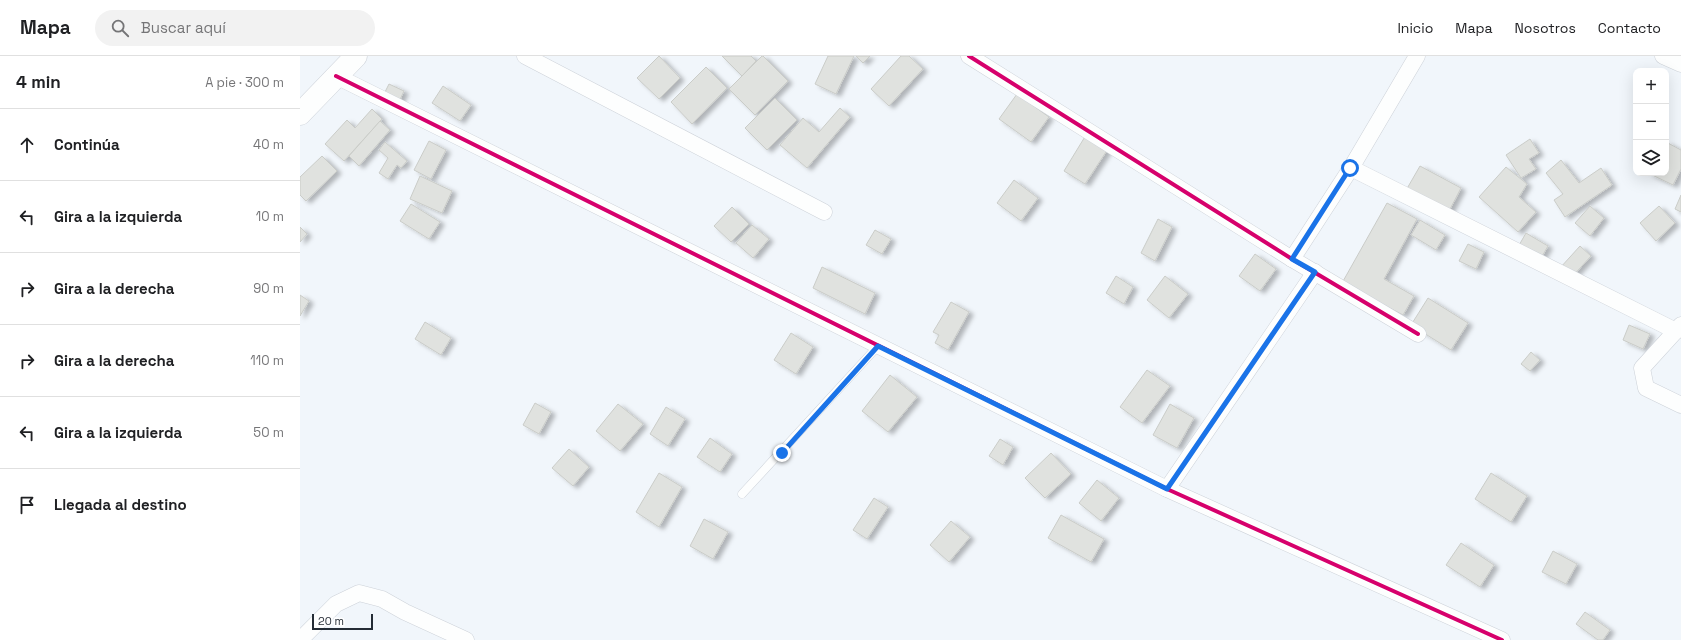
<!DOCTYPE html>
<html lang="es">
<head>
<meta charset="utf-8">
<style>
  :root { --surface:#fff; --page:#f2f2f2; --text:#202124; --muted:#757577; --line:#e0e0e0 }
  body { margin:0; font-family:"Space Grotesk",sans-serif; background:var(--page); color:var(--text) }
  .controls { position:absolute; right:12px; top:12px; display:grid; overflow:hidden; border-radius:8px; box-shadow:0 4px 16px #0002 }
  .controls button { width:36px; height:36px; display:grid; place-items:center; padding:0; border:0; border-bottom:1px solid var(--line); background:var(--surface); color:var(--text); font:20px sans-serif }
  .scale { position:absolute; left:12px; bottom:10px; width:61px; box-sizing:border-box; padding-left:4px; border:2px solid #242c35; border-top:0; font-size:11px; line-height:14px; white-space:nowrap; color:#242c35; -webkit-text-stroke:3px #fff; paint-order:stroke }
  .stop { position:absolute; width:12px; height:12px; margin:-9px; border:3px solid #1a73e8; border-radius:50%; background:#fff }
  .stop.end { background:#1a73e8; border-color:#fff; box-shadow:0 1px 4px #0008 }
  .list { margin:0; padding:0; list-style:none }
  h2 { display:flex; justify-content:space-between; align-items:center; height:52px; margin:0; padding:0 16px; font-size:17px }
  h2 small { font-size:13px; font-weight:400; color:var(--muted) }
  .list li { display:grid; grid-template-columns:26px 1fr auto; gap:12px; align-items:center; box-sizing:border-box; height:72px; padding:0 16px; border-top:1px solid var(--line) }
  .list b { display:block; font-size:15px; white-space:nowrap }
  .list em { font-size:13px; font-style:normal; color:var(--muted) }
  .icon { flex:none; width:22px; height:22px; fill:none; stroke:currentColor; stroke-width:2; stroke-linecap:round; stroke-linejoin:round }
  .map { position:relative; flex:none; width:1381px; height:584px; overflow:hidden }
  header { display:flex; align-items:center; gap:24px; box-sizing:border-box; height:56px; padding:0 20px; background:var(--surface); border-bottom:1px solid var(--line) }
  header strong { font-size:19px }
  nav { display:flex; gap:22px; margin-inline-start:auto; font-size:14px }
  .search { width:280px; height:36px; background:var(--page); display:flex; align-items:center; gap:10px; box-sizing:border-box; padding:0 14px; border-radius:22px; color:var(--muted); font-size:15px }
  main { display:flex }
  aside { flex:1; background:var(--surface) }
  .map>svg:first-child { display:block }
  .building { fill:#e0e2df; stroke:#caccc8; filter:url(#shadow) }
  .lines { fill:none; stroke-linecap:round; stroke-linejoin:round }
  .lane-casing { stroke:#cdd2d9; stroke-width:9 }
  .street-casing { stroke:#cdd2d9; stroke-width:17 }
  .secondary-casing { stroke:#cdd2d9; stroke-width:23 }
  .lane { stroke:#fdfefe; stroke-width:8 }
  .street { stroke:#fdfefe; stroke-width:16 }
  .secondary { stroke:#fdfefe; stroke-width:22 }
  .cycleway-casing { stroke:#fff; stroke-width:6 }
  .cycleway { stroke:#d6006c; stroke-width:4 }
  .route { stroke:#1a73e8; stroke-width:5 }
</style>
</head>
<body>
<header>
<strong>Mapa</strong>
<div class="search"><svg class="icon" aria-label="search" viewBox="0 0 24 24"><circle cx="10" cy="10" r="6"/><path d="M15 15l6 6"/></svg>Buscar aquí</div>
<nav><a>Inicio</a><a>Mapa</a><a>Nosotros</a><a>Contacto</a></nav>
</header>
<main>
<aside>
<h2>4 min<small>A pie · 300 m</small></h2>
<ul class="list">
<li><svg class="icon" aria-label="ahead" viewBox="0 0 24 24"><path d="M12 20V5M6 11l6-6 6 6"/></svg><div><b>Continúa</b></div><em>40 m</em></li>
<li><svg class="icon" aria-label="left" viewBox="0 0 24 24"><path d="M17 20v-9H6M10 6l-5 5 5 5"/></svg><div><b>Gira a la izquierda</b></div><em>10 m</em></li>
<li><svg class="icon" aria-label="right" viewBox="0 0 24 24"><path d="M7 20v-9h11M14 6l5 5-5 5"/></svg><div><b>Gira a la derecha</b></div><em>90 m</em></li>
<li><svg class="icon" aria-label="right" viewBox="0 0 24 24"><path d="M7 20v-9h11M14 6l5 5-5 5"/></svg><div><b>Gira a la derecha</b></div><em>110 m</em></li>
<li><svg class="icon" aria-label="left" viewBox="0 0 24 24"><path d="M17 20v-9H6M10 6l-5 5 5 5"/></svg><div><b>Gira a la izquierda</b></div><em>50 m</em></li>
<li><svg class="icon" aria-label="arrive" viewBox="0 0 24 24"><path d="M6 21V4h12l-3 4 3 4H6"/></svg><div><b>Llegada al destino</b></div></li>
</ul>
</aside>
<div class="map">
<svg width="1381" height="584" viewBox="0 0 1381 584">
  <defs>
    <filter id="shadow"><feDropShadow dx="4.5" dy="2.5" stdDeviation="2" flood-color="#0004"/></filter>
  </defs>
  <rect width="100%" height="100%" fill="#f1f6fb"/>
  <g class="building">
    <polygon points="359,0 380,22 359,43 337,22"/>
    <polygon points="422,0 451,0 456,5 442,20"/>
    <polygon points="462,0 463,0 488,25 455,59 429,33"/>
    <polygon points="528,0 554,0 536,38 515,28"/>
    <polygon points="556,0 570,0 563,7"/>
    <polygon points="601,0 609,0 623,13 589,50 571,33"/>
    <polygon points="406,11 427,32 392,68 371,46"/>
    <polygon points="89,28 104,35 98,48 83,40"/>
    <polygon points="143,30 171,49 160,65 132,47"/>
    <polygon points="717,38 749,61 731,86 699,63"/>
    <polygon points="475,42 497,64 467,94 445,72"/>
    <polygon points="540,52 550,61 507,112 480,89 503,62 519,76"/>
    <polygon points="72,53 82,63 44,105 25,88 47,64 55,72"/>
    <polygon points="80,65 90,74 59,110 49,100"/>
    <polygon points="786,79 808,93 785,128 764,115"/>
    <polygon points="1230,83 1239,97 1229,103 1236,113 1221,122 1206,99"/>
    <polygon points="129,85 146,94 131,123 114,114"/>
    <polygon points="85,86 107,105 101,112 97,109 88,123 79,117 88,102 79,94"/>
    <polygon points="1366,86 1381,94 1381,113 1373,129 1348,117 1366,117"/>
    <polygon points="22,100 37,115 6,145 0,139 0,121"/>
    <polygon points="1261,104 1279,127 1301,112 1312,129 1265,161 1254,144 1263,138 1246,117"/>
    <polygon points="1120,110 1161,132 1147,159 1105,136"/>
    <polygon points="1206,111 1227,128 1219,141 1236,156 1218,176 1179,141"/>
    <polygon points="120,120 152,135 142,157 110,143"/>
    <polygon points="714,124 738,142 721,165 697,147"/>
    <polygon points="1381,139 1381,156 1375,153"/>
    <polygon points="1087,147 1117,163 1084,223 1114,240 1103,259 1042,227"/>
    <polygon points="111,148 140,166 129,183 100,165"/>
    <polygon points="1290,150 1304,162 1290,180 1275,167"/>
    <polygon points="1359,150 1375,167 1356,185 1340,167"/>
    <polygon points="432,151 449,168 431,186 414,170"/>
    <polygon points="858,163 872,171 855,205 841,197"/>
    <polygon points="1120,164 1145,179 1136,194 1111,179"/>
    <polygon points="452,169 469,183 453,202 436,187"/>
    <polygon points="0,171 7,178 0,186"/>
    <polygon points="575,174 591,183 582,198 566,189"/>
    <polygon points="1226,177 1248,190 1240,204 1218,191"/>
    <polygon points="1168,188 1184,196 1176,213 1159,205"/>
    <polygon points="1280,190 1291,200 1271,222 1260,212"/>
    <polygon points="955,198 976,213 960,235 939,220"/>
    <polygon points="522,211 575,237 565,258 513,232"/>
    <polygon points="816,220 833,231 824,248 806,237"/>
    <polygon points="865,220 888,238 869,262 847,244"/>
    <polygon points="0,239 9,245 0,260"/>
    <polygon points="1128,242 1168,267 1151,294 1111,269"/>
    <polygon points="651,246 669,256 648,294 635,287 639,279 633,276"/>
    <polygon points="125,266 151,282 141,299 115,283"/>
    <polygon points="1329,269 1350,278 1343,293 1323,284"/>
    <polygon points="491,277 513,291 496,318 474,304"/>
    <polygon points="1231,296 1240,304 1230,315 1221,308"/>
    <polygon points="847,314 870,330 842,367 820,351"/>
    <polygon points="590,319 617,341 588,376 562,355"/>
    <polygon points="235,347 251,356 239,378 223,369"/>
    <polygon points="318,348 343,368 320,395 296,375"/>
    <polygon points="870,348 894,362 877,392 853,379"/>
    <polygon points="366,351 385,363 368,390 350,378"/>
    <polygon points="410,382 432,398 420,416 397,401"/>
    <polygon points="700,383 713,391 703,409 689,400"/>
    <polygon points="269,393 289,411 273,430 252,412"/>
    <polygon points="751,397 771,418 745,442 725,422"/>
    <polygon points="359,417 382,431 359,471 336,456"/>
    <polygon points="1191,417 1227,440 1211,466 1175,443"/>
    <polygon points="797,424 819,442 801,465 779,447"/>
    <polygon points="574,442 588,451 567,483 553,474"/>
    <polygon points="761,459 804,483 791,506 748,482"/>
    <polygon points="404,463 428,476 413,503 390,490"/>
    <polygon points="651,465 670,481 649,506 630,489"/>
    <polygon points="1161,487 1194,509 1180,531 1146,509"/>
    <polygon points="1253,495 1277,508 1266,528 1242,516"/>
    <polygon points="1285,556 1310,574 1303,584 1298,584 1276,568"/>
  </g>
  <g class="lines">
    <defs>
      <polyline id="lane" points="442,438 578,290"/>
      <g id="street">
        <polyline points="225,0 524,156"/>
        <polyline points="669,0 992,203 1118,278"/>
        <polyline points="1363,0 1381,8"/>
        <polyline points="36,20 867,433 1202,584"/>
        <polyline points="1051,112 1376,275"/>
        <polyline points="992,203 1051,112 1117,0"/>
        <polyline points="1381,269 1342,312 1346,332 1381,349"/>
        <polyline points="867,433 1015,216"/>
        <polyline points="0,584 36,548 59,537 82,543 105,556 166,584"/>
      </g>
      <polyline id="secondary" points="0,58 56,0"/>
    </defs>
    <use href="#lane" class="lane-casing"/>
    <use href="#street" class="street-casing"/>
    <use href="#secondary" class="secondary-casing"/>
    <use href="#lane" class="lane"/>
    <use href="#street" class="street"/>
    <use href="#secondary" class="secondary"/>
    <defs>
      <g id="cycleway">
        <polyline points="669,0 992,203 1118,278"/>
        <polyline points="36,20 867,433 1202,584"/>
      </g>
    </defs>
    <use href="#cycleway" class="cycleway-casing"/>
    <use href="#cycleway" class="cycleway"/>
  </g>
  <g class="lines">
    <polyline class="route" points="482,397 578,290 867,433 1015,216 992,203 1050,112"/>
  </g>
</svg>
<div class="controls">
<button>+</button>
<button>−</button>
<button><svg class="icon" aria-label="layers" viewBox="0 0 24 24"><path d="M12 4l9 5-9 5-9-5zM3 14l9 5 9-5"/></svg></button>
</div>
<div class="scale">20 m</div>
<div class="stop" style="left:1050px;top:112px"></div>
<div class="stop end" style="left:482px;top:397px"></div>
</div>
</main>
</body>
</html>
